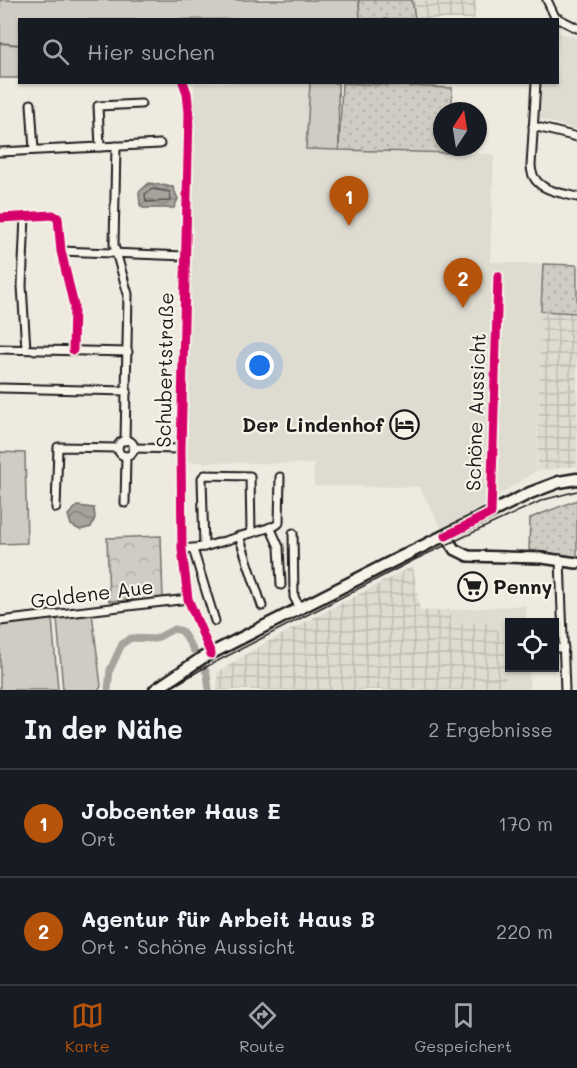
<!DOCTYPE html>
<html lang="de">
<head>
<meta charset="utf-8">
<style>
  :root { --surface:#171b24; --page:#20242c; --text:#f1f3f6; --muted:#9ea1a6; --line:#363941; --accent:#b45309 }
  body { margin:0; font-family:Mali,sans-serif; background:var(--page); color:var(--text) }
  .controls { position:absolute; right:18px; bottom:18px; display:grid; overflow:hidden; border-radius:0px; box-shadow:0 2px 4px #0004 }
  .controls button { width:54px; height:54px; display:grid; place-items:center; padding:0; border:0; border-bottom:2px solid var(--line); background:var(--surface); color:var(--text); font:30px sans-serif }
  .compass { position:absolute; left:433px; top:102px; width:54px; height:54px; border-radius:50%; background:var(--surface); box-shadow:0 2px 4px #0004; rotate:12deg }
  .you { position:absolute; left:260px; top:366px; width:21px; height:21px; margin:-15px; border:4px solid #fff; border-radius:50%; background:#1a73e8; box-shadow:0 0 0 9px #1a73e833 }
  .badge { display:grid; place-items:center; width:39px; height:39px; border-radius:50%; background:var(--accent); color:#fff; font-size:20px; font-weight:700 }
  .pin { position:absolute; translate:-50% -50px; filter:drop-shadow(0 2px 3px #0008) }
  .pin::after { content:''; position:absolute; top:32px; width:21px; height:18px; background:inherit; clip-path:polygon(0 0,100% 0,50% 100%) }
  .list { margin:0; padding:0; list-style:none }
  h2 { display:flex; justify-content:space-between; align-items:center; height:78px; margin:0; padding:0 24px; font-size:26px }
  h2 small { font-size:20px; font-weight:400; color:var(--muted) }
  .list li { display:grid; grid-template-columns:39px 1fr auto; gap:18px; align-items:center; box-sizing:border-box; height:108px; padding:0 24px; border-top:2px solid var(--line) }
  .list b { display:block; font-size:22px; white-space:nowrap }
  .list p { margin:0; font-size:20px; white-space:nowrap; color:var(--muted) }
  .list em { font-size:20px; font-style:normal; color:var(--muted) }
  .icon { flex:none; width:33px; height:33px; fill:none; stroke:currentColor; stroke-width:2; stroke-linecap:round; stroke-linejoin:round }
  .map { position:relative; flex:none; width:577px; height:690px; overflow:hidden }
  .search { position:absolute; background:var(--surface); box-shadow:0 2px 4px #0004; left:18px; right:18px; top:18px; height:66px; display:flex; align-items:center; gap:15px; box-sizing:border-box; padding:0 21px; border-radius:0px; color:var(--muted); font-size:22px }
  .sheet { height:294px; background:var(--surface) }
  nav { display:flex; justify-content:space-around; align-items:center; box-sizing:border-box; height:84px; border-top:2px solid var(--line); background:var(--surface); font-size:16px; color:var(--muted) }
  nav a { display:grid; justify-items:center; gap:3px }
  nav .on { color:var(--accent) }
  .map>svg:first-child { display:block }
  .built { fill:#dedbd1 }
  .industrial { fill:url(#industrial-grid) }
  .grass { fill:#cfccc3; stroke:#767470; stroke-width:1.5 }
  .forest { fill:url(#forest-crowns); stroke:#767470; stroke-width:1.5 }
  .park { fill:url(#park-dots); stroke:#767470; stroke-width:1.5 }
  .water { fill:url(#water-waves); stroke:#6f6d69; stroke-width:1.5 }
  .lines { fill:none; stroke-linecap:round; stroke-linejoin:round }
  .shore { stroke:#535250; stroke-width:1.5 }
  .stream { stroke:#6f6d69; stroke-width:2 }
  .canal { stroke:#a6a39d; stroke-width:7 }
  .minor-casing { stroke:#1c1c1c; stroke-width:11 }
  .tertiary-casing { stroke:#1c1c1c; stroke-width:14 }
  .secondary-casing { stroke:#1c1c1c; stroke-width:15 }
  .minor { stroke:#f7f3e8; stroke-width:7 }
  .tertiary { stroke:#f7f3e8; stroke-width:9 }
  .secondary { stroke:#f7f3e8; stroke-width:10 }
  .tram { stroke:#1c1c1c; stroke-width:1.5 }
  .cycleway-casing { stroke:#f7f3e8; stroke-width:13 }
  .cycleway { stroke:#d6006c; stroke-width:9 }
  .labels { text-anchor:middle; stroke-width:4.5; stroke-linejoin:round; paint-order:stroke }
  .street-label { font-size:20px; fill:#1c1c1c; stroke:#f7f3e8 }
  .poi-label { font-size:20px; font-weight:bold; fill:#1c1c1c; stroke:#f7f3e8; text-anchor:end }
</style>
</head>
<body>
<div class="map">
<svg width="577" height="690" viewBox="0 0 577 690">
  <defs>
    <pattern id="industrial-grid" width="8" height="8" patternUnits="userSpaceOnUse" patternTransform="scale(1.5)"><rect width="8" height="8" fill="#dedbd1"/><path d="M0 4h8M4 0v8" fill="none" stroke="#bebbb3"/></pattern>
    <pattern id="forest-crowns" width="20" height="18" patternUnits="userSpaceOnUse" patternTransform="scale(1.5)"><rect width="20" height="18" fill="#cfccc3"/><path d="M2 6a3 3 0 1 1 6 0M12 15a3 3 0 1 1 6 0" fill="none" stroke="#b1afa7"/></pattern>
    <pattern id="park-dots" width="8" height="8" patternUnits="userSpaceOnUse" patternTransform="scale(1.5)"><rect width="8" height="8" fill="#cfccc3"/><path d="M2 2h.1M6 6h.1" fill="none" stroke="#b1afa7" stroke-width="1.8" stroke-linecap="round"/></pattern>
    <pattern id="water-waves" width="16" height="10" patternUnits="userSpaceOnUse" patternTransform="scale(1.5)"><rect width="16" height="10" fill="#a6a39d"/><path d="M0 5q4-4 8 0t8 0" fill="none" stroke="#86847f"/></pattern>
  </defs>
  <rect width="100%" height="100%" fill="#eeeae0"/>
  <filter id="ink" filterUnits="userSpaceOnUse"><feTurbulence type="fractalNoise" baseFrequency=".0167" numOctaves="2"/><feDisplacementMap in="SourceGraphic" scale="12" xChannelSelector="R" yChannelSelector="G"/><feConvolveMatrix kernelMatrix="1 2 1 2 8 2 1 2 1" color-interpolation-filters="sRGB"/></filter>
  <g filter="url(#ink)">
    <g class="built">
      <polygon points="558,32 577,38 577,130 540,119 541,83 558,82"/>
      <polygon points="194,83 310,83 306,149 494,154 490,262 543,264 536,471 443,531 419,487 314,486 314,464 187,462"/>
      <polygon points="526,605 526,622 510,622 510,668 529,668 530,690 513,690 506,681 505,636 487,622 451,624 451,610"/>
    </g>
    <g class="industrial">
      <polygon points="412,0 477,0 474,19 415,19"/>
      <polygon points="541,311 577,313 577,466 537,471"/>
      <polygon points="413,566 420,611 450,610 451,624 487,622 505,636 506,681 513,690 217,690 217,673 256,648"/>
    </g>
    <g class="grass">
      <polygon points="0,0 359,0 360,19 20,20 19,78 0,78"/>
      <polygon points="310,83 338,83 339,150 306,149"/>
      <polygon points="0,452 25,453 27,543 0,544"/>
      <polygon points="92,613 101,686 99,690 63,690 57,618"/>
      <polygon points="52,618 58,690 0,690 0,625"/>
    </g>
    <polygon class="forest" points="161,536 163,599 109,601 107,538"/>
    <g class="park">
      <polygon points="359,0 412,0 415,19 360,19"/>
      <polygon points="342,83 452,88 452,111 442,111 442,147 453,147 454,153 339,150"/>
      <polygon points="543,264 577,265 577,313 541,311"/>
      <polygon points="577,500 577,557 529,550 530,518"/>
    </g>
    <g class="water">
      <polygon points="149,183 173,187 178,199 174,208 143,208 140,205 139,192"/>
      <polygon points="77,506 94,508 95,518 91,527 80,530 71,525 68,515"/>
    </g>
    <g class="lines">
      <polygon class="shore" points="152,189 170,192 171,201 146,202 145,194"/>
      <polyline class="stream" points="0,43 20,45"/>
      <g class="canal">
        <polyline points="203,665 207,674 209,690"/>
        <polyline points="108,690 110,670 122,644 131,638 155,639 174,629 182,631 194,651"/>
      </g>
      <defs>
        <g id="minor">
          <polyline points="547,0 555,17 577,28"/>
          <polyline points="183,82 187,93 189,113 181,449 182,549 188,599 211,654"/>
          <path d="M536,82l-5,84c1,24 27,26 46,31"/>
          <polyline points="31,104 34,150"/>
          <polyline points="533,126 577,137"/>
          <polyline points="116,146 114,245 128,294 125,441"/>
          <polyline points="100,147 98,106 141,104"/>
          <polyline points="0,152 160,144"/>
          <polyline points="25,216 22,286 26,349"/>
          <polyline points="0,218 53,215 58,218 61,251 74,306 73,350"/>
          <polyline points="61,251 185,256"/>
          <polyline points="0,349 128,352"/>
          <polyline points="0,388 127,391"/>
          <circle cx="126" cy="448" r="8"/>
          <polyline points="133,448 181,449"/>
          <polyline points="125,503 126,456"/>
          <polyline points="56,508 58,447 118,448"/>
          <polyline points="491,513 498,276"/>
          <polyline points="270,527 279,547 281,585"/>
          <polyline points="293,533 294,597 300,608"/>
          <polyline points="239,536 262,606"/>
          <polyline points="204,547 202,478 205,475 250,476 251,533"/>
          <polyline points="182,549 204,547 275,526 279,523 280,477"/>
          <polyline points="193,549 215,621"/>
          <polyline points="560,559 565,690"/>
          <polyline points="0,621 188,599"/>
          <polyline points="554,648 564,648"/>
        </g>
        <polyline id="tertiary" points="446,536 454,549 468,556 542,558 577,563"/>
        <polyline id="secondary" points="155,690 202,658 391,562 530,493 559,482 577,479"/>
      </defs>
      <use href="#minor" class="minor-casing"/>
      <use href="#tertiary" class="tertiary-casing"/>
      <use href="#secondary" class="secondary-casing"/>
      <use href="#minor" class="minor"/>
      <use href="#tertiary" class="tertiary"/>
      <use href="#secondary" class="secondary"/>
      <polyline class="tram" points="167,690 202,669 416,559 543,500 577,491"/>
      <defs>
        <g id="cycleway">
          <polyline points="183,82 187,93 189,113 181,449 182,549 188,599 211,654"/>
          <polyline points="0,218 53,215 58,218 61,251 74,306 73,350"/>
          <polyline points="446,536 491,513 498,276"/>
        </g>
      </defs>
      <use href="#cycleway" class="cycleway-casing"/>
      <use href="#cycleway" class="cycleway"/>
    </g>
  </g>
  <defs>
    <symbol id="hotel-ring" viewBox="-11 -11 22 22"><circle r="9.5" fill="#f7f3e8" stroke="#1c1c1c" stroke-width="1.5"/><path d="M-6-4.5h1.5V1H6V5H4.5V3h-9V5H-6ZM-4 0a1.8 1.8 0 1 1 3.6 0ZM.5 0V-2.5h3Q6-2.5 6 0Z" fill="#1c1c1c"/></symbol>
    <symbol id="supermarket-ring" viewBox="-11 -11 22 22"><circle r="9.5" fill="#f7f3e8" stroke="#1c1c1c" stroke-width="1.5"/><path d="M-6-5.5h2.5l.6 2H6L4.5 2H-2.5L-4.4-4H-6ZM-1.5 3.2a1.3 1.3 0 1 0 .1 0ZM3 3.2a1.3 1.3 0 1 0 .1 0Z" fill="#1c1c1c"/></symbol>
  </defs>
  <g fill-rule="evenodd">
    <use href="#hotel-ring" x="388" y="408" width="33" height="33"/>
    <use href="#supermarket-ring" x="456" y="570" width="33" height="33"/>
  </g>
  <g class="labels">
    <g class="street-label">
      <text transform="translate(165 370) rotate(-89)" y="7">Schubertstraße</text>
      <text transform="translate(476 412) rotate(-88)" y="7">Schöne Aussicht</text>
      <text transform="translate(92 594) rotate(-7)" y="7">Goldene Aue</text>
    </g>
    <g class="poi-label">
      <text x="384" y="432">Der Lindenhof</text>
      <text x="493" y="594" text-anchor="start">Penny</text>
    </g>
  </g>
</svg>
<div class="controls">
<button><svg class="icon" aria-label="locate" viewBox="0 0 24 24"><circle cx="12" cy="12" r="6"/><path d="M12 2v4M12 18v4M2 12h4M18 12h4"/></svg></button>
</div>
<svg class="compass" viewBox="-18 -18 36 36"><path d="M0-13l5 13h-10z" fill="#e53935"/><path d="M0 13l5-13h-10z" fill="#9ea1a6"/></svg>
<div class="you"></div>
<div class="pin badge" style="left:349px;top:226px">1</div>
<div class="pin badge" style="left:463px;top:308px">2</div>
<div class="search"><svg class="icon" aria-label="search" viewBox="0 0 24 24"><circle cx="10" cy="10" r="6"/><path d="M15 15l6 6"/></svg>Hier suchen</div>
</div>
<section class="sheet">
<h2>In der Nähe<small>2 Ergebnisse</small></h2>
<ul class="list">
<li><span class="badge">1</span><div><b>Jobcenter Haus E</b><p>Ort</p></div><em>170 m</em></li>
<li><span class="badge">2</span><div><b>Agentur für Arbeit Haus B</b><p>Ort · Schöne Aussicht</p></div><em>220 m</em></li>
</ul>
</section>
<nav>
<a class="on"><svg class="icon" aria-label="map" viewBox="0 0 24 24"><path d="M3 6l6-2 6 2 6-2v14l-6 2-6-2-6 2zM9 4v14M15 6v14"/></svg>Karte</a>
<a><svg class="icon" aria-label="directions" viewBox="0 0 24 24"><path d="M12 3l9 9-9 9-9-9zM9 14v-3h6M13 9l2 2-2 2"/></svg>Route</a>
<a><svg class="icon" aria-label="saved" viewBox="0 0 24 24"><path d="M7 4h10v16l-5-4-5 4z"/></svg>Gespeichert</a>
</nav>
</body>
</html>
